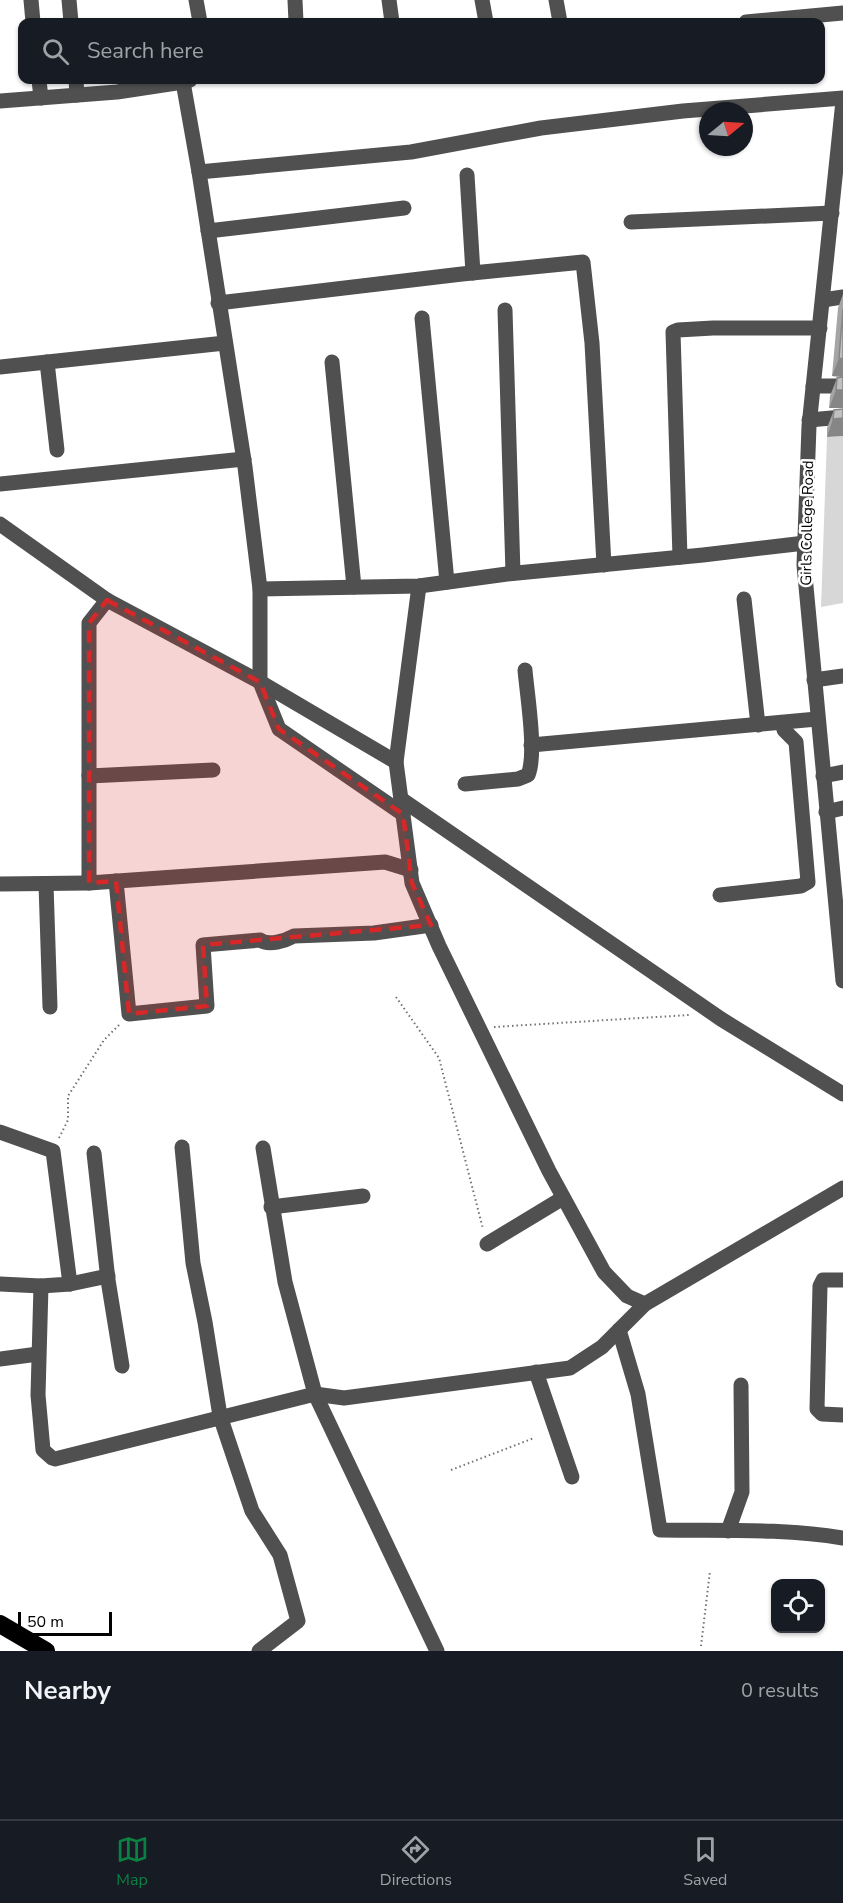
<!DOCTYPE html>
<html lang="en">
<head>
<meta charset="utf-8">
<style>
  :root { --surface:#171b24; --page:#20242c; --text:#f1f3f6; --muted:#9ea1a6; --line:#363941; --accent:#0b8043 }
  body { margin:0; font-family:"Nunito Sans",sans-serif; background:var(--page); color:var(--text) }
  .controls { position:absolute; right:18px; bottom:18px; display:grid; overflow:hidden; border-radius:12px; box-shadow:0 2px 4px #0004 }
  .controls button { width:54px; height:54px; display:grid; place-items:center; padding:0; border:0; border-bottom:2px solid var(--line); background:var(--surface); color:var(--text); font:30px sans-serif }
  .compass { position:absolute; left:699px; top:102px; width:54px; height:54px; border-radius:50%; background:var(--surface); box-shadow:0 2px 4px #0004; rotate:72deg }
  .scale { position:absolute; left:18px; bottom:15px; width:94px; box-sizing:border-box; padding-left:6px; border:3px solid #000; border-top:0; font-size:16px; line-height:21px; white-space:nowrap; color:#000; -webkit-text-stroke:4px #fff; paint-order:stroke }
  .list { margin:0; padding:0; list-style:none }
  h2 { display:flex; justify-content:space-between; align-items:center; height:78px; margin:0; padding:0 24px; font-size:26px }
  h2 small { font-size:20px; font-weight:400; color:var(--muted) }
  .icon { flex:none; width:33px; height:33px; fill:none; stroke:currentColor; stroke-width:2; stroke-linecap:round; stroke-linejoin:round }
  .map { position:relative; flex:none; width:843px; height:1651px; overflow:hidden }
  .search { position:absolute; background:var(--surface); box-shadow:0 2px 4px #0004; left:18px; right:18px; top:18px; height:66px; display:flex; align-items:center; gap:15px; box-sizing:border-box; padding:0 21px; border-radius:12px; color:var(--muted); font-size:22px }
  .sheet { height:168px; background:var(--surface) }
  nav { display:flex; justify-content:space-around; align-items:center; box-sizing:border-box; height:84px; border-top:2px solid var(--line); background:var(--surface); font-size:16px; color:var(--muted) }
  nav a { display:grid; justify-items:center; gap:3px }
  nav .on { color:var(--accent) }
  .map>svg:first-child { display:block }
  .green { fill:#d7d7d7 }
  .lines { fill:none; stroke-linecap:round; stroke-linejoin:round }
  .path { stroke:#727272; stroke-width:2; stroke-dasharray:1.5 3; stroke-linecap:butt }
  .minor { stroke:#505050; stroke-width:15 }
  .highway { stroke:#000; stroke-width:18 }
  .wall { fill:#a5a5a5 }
  .shaded-wall { fill:#868686 }
  .building { fill:#c0c0c0; stroke:#868686; stroke-width:1.5 }
  .marked { fill:#d62828; fill-opacity:0.2; stroke:#d62828; stroke-width:4.5; stroke-dasharray:12 8; stroke-linejoin:round }
  .labels { text-anchor:middle; stroke-width:5; stroke-linejoin:round; paint-order:stroke }
  .street-label { font-size:15px; fill:#000; stroke:#fff }
</style>
</head>
<body>
<div class="map">
<svg width="843" height="1651" viewBox="0 0 843 1651">
  <rect width="100%" height="100%" fill="#fff"/>
  <polygon class="green" points="843,436 843,603 821,607 827,437"/>
  <g class="lines">
    <g class="path">
      <polyline points="396,997 439,1058 483,1229"/>
      <polyline points="494,1027 689,1015"/>
      <polyline points="59,1138 68,1120 68,1096 104,1040 121,1023"/>
      <polyline points="451,1470 534,1438"/>
      <polyline points="701,1646 710,1571"/>
    </g>
    <g class="minor">
      <polyline points="31,0 33,22"/>
      <polyline points="69,0 71,22"/>
      <polyline points="196,0 200,22"/>
      <polyline points="295,0 296,22"/>
      <polyline points="389,0 392,22"/>
      <polyline points="482,0 486,22"/>
      <polyline points="556,0 560,22"/>
      <polyline points="746,22 843,13"/>
      <polyline points="39,80 41,98"/>
      <polyline points="76,80 77,95"/>
      <polyline points="183,82 199,172 245,467 260,589 260,682 279,729 403,814"/>
      <polyline points="0,101 117,92 183,82 190,80"/>
      <polyline points="843,101 809,426 804,565 843,981"/>
      <polyline points="199,172 411,152 541,128 683,111 843,98"/>
      <polyline points="467,175 473,273"/>
      <polyline points="631,222 832,213"/>
      <polyline points="208,231 404,208"/>
      <polyline points="823,300 843,297"/>
      <polyline points="218,303 462,274 583,262 592,343 604,565"/>
      <polyline points="505,310 513,573"/>
      <polyline points="422,318 447,582"/>
      <polyline points="47,362 57,450"/>
      <polyline points="332,362 354,587"/>
      <polyline points="0,367 225,343"/>
      <polyline points="813,386 843,386"/>
      <polyline points="809,420 843,417"/>
      <polyline points="0,484 244,459"/>
      <polyline points="0,524 107,600 260,682 396,762"/>
      <polyline points="680,557 673,332 678,330 713,328 820,328"/>
      <polyline points="419,586 396,762 412,883 439,946 549,1171 604,1272 627,1296 645,1304"/>
      <polyline points="260,589 419,586 507,574 703,555 805,543"/>
      <polyline points="744,599 758,725"/>
      <polyline points="107,600 89,623 89,883 385,862 411,870"/>
      <polyline points="814,680 843,676"/>
      <polyline points="531,745 817,719"/>
      <polyline points="89,776 213,770"/>
      <polyline points="823,776 843,772"/>
      <path d="M465,784l53,-5 10,-4c9,-21 -1,-81 -3,-105"/>
      <polyline points="401,799 721,1019 843,1094"/>
      <polyline points="826,812 843,808"/>
      <path d="M116,881l13,133 78,-8 -4,-61 57,-5c9,6 25,1 34,-4l80,-3 57,-8"/>
      <polyline points="0,884 89,883"/>
      <polyline points="46,884 50,1007"/>
      <polyline points="720,895 801,886 808,882 796,742 784,730 783,723"/>
      <polyline points="0,1132 53,1151 70,1284 41,1286 0,1284"/>
      <polyline points="182,1147 193,1263 205,1322 220,1416 252,1511 280,1555 298,1621 259,1651"/>
      <polyline points="263,1148 285,1282 315,1394 437,1651"/>
      <polyline points="94,1153 108,1280 122,1366"/>
      <polyline points="271,1207 363,1196"/>
      <polyline points="487,1244 563,1198"/>
      <polyline points="843,1280 823,1280 820,1286 817,1409 822,1414 843,1415"/>
      <polyline points="70,1284 108,1276"/>
      <polyline points="41,1286 38,1395 43,1450 52,1458 55,1459 315,1394 344,1398 570,1368 602,1347 645,1304 843,1188"/>
      <path d="M619,1330l19,64 22,136c61,1 123,-2 183,8"/>
      <polyline points="0,1359 38,1354"/>
      <polyline points="536,1372 572,1477"/>
      <polyline points="728,1531 742,1492 741,1385"/>
    </g>
    <polyline class="highway" points="0,1624 46,1651"/>
  </g>
  <g class="wall">
    <polygon points="843,294 843,377 832,376 838,308"/>
    <polygon points="843,377 829,408 830,396 837,378"/>
    <polygon points="843,409 827,437 827,428 834,410"/>
  </g>
  <g class="shaded-wall">
    <polygon points="839,358 843,359 843,377 832,376"/>
    <polygon points="836,390 843,390 843,408 829,408"/>
    <polygon points="843,418 843,436 827,437 833,419"/>
  </g>
  <g class="building">
    <polygon points="843,309 843,359 839,358"/>
    <polygon points="843,377 843,390 836,390 837,378"/>
    <polygon points="843,409 843,418 833,419 834,410"/>
  </g>
  <path class="marked" d="M107,600l153,82 19,47 124,85 9,69 19,42 -228,20 4,61 -78,8 -13,-133 -27,2v-260z"/>
  <g class="labels">
    <g class="street-label">
      <text transform="translate(807 523) rotate(-89)" y="5">Girls College Road</text>
    </g>
  </g>
</svg>
<div class="controls">
<button><svg class="icon" aria-label="locate" viewBox="0 0 24 24"><circle cx="12" cy="12" r="6"/><path d="M12 2v4M12 18v4M2 12h4M18 12h4"/></svg></button>
</div>
<svg class="compass" viewBox="-18 -18 36 36"><path d="M0-13l5 13h-10z" fill="#e53935"/><path d="M0 13l5-13h-10z" fill="#9ea1a6"/></svg>
<div class="scale">50 m</div>
<div class="search"><svg class="icon" aria-label="search" viewBox="0 0 24 24"><circle cx="10" cy="10" r="6"/><path d="M15 15l6 6"/></svg>Search here</div>
</div>
<section class="sheet">
<h2>Nearby<small>0 results</small></h2>
<ul class="list">
</ul>
</section>
<nav>
<a class="on"><svg class="icon" aria-label="map" viewBox="0 0 24 24"><path d="M3 6l6-2 6 2 6-2v14l-6 2-6-2-6 2zM9 4v14M15 6v14"/></svg>Map</a>
<a><svg class="icon" aria-label="directions" viewBox="0 0 24 24"><path d="M12 3l9 9-9 9-9-9zM9 14v-3h6M13 9l2 2-2 2"/></svg>Directions</a>
<a><svg class="icon" aria-label="saved" viewBox="0 0 24 24"><path d="M7 4h10v16l-5-4-5 4z"/></svg>Saved</a>
</nav>
</body>
</html>
